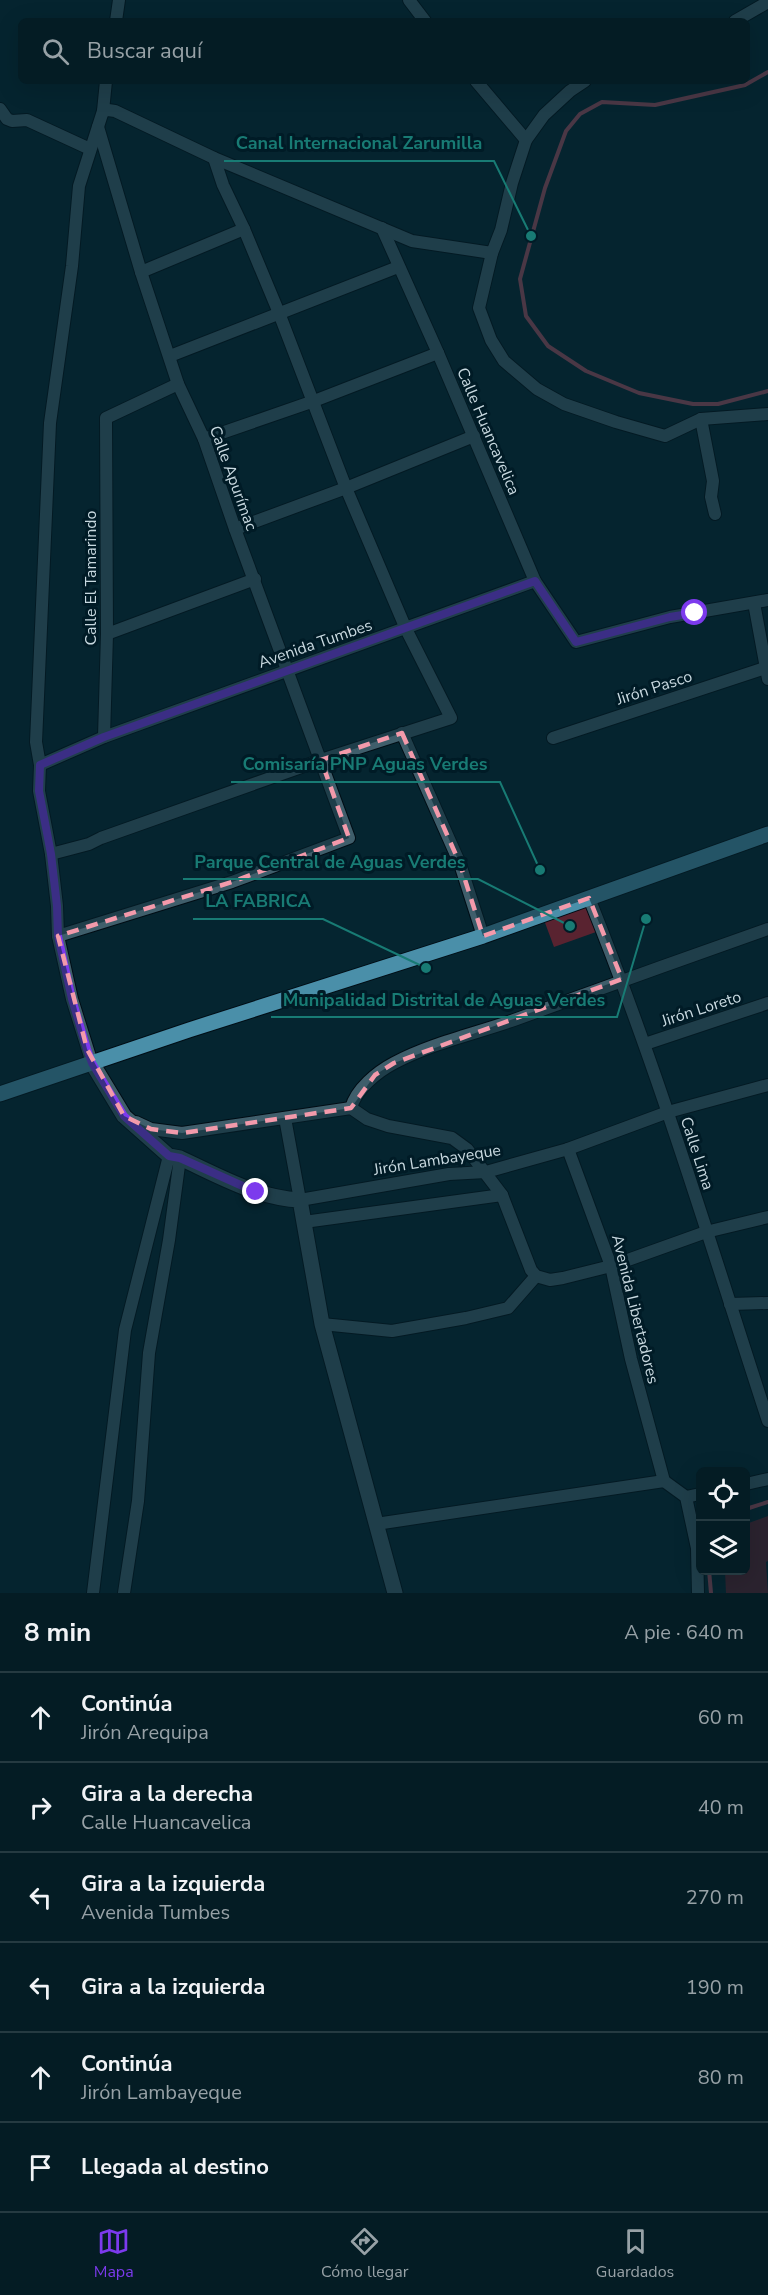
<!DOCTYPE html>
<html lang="es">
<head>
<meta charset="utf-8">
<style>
  :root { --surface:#041c24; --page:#0d252c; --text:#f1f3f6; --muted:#97a1a6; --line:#253a41; --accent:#7c3aed }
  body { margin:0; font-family:"Nunito Sans",sans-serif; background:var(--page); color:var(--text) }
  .controls { position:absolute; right:18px; bottom:18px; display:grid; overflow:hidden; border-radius:9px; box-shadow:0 6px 24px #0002 }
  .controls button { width:54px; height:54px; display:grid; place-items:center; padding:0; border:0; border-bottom:2px solid var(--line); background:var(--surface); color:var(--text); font:30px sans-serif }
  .stop { position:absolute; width:18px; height:18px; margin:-14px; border:4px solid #7c3aed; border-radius:50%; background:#fff }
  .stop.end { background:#7c3aed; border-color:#fff; box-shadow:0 2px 6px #0008 }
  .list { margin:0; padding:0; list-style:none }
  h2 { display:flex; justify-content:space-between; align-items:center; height:78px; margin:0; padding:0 24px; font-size:26px }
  h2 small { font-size:20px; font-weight:400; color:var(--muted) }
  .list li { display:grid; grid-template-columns:39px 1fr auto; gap:18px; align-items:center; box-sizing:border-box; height:90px; padding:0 24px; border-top:2px solid var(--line) }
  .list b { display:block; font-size:22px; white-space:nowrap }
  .list p { margin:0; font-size:20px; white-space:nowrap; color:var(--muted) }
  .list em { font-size:20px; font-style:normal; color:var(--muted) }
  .icon { flex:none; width:33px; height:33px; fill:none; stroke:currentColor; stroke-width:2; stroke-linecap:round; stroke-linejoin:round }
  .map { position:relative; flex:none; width:768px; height:1593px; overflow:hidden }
  .search { position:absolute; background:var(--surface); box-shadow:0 6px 24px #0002; left:18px; right:18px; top:18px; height:66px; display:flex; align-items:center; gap:15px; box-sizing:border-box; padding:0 21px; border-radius:9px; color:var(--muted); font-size:22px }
  .sheet { height:618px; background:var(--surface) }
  nav { display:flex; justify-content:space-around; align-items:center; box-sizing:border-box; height:84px; border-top:2px solid var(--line); background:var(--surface); font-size:16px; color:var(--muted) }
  nav a { display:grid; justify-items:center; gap:3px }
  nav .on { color:var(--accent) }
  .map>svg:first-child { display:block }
  .green { fill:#592330 }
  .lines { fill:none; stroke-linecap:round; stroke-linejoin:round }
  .stream { stroke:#9d4e60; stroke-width:4 }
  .street-casing { stroke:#000d15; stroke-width:14 }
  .secondary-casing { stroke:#000d15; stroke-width:17 }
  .primary-casing { stroke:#000d15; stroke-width:17 }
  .street { stroke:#3f5e6b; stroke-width:12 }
  .secondary { stroke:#3f5e6b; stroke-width:15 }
  .primary { stroke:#4a8fa9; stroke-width:15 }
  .route { stroke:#7c3aed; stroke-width:8 }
  .marked { fill:none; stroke:#f39aab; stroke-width:4.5; stroke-dasharray:12 8; stroke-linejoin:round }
  .labels { text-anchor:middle; stroke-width:6; stroke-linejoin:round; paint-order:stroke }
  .street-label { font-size:16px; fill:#c8d9e0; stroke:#001b26 }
  .leader { fill:none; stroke:#187b74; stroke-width:2 }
  .callout-dot { fill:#187b74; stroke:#001b26; stroke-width:2 }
  .callout-label { font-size:18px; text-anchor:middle; font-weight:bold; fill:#187b74; stroke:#001b26; stroke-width:6; stroke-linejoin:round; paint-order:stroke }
</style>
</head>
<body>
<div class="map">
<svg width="768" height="1593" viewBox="0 0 768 1593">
  <rect width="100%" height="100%" fill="#052530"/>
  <g class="green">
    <polygon points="585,906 596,932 554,947 544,920"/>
    <polygon points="768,1516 768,1561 766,1562 768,1593 726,1593 725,1571 746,1570 746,1524"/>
  </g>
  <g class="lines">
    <g class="stream">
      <polyline points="768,72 745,85 655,105 602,102 580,114 566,131 545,188 520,279 526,316 548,346 586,371 639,393 693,404 718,404 768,391"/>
      <polyline points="746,1509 768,1502"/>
      <polyline points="709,1570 711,1593"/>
    </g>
    <defs>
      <g id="street">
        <polyline points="409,0 425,21"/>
        <polyline points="116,21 119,0"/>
        <polyline points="735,21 768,2"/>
        <polyline points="476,81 526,140"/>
        <polyline points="585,81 570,91 544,115 526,140 512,183 501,230 492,253 479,308 491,340 504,361 537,389 564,404 616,422 665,436 701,419 768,414"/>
        <polyline points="0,109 7,119 12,121 27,120 90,149"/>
        <polyline points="103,111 108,110 115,111 214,158 412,241 492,253"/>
        <polyline points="382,228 438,353 535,581 576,642 670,617 768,600"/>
        <polyline points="141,272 244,229"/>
        <polyline points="170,356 398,267"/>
        <polyline points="701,419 713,481 711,497 715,514"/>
        <polyline points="204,439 314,401 438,353"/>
        <polyline points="235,529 346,488 474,436"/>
        <polyline points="754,603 768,679"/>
        <polyline points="107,634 255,579"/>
        <polyline points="402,733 460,864 483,936"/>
        <polyline points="104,737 107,634 106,418 178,384"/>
        <polyline points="553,738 765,668"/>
        <polyline points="40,765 104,737 535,581"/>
        <polyline points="51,854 89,844 101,838 321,760 451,718 406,629 346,488 279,313 244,229 223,185 214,158"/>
        <path d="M589,898c69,171 122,348 179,523"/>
        <polyline points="58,936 232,882 349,838 235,529 204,439 178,384 141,272 98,127"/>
        <polyline points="645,1044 768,1003"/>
        <polyline points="92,1063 72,999 58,936 57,906 51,854 39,791 40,765 36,742 50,423 72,266 79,186 103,111 106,81"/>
        <path d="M351,1108c5,-19 26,-36 43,-45 38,-20 80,-29 120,-43 85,-31 169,-61 254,-91"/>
        <polyline points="285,1118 300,1200 449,1174 486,1172 568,1149 668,1112 768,1085"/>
        <polyline points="136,1122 151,1129 182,1133 351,1108 367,1119 388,1126 452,1138 467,1149 502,1195 531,1270 536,1276 550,1280 563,1278 611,1266 706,1232 768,1217"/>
        <polyline points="568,1149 611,1266 631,1359 664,1481"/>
        <polyline points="304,1222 502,1195"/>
        <polyline points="730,1304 768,1303"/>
        <polyline points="322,1324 392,1331 466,1318 508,1308 536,1276"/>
        <polyline points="746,1484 768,1479"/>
        <polyline points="686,1497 700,1494"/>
        <polyline points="376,1524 664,1481 686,1497 697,1548 698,1593"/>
        <polyline points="93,1593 125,1330 169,1156"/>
        <polyline points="124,1593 138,1501 149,1353 169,1240 180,1158"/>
      </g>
      <path id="secondary" d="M92,1063l32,53 45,40 11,2c39,18 77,40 120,42l22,124 73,269"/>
      <polyline id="primary" points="0,1094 189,1030 483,936 768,834"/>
    </defs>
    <use href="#street" class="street-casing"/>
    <use href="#secondary" class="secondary-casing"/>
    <use href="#primary" class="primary-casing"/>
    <use href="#street" class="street"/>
    <use href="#secondary" class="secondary"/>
    <use href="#primary" class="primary"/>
  </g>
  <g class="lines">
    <polyline class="route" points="256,1192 180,1158 169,1156 124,1116 92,1063 87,1049 72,999 58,936 57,906 51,854 39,791 40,765 104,737 535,581 576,642 670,617 695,613"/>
  </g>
  <path d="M0 0H768V1593H0ZM402,733l58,131 23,72 106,-38 33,81 -228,84 -19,12 -24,33 -169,25 -31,-4 -27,-13 -37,-67 -29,-113 174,-54 117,-44 -28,-78z" fill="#052530" fill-opacity=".55" fill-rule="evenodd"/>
  <path class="marked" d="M402,733l58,131 23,72 106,-38 33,81 -228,84 -19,12 -24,33 -169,25 -31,-4 -27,-13 -37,-67 -29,-113 174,-54 117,-44 -28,-78z"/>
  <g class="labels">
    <g class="street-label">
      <text transform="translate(489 431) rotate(67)" y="6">Calle Huancavelica</text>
      <text transform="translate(234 478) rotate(70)" y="6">Calle Apurímac</text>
      <text transform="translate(90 578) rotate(-90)" y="6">Calle El Tamarindo</text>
      <text transform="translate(315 643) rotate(-19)" y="6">Avenida Tumbes</text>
      <text transform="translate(654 687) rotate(-18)" y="6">Jirón Pasco</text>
      <text transform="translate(701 1008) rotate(-18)" y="6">Jirón Loreto</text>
      <text transform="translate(698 1153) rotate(72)" y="6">Calle Lima</text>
      <text transform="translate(437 1159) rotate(-9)" y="6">Jirón Lambayeque</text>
      <text transform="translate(636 1309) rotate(76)" y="6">Avenida Libertadores</text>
    </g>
  </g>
  <path class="leader" d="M531 236L494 161H224M540 870L500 782H231M570 926L478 879H183M426 968L323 919H193M646 919L617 1017H271"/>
  <g class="callout-dot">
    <circle cx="531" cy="236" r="6"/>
    <circle cx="540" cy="870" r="6"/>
    <circle cx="570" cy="926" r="6"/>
    <circle cx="426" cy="968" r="6"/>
    <circle cx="646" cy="919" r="6"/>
  </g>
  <g class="callout-label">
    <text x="359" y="149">Canal Internacional Zarumilla</text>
    <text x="365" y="770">Comisaría PNP Aguas Verdes</text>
    <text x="330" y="868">Parque Central de Aguas Verdes</text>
    <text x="258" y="907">LA FABRICA</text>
    <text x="444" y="1006">Munipalidad Distrital de Aguas Verdes</text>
  </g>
</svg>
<div class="controls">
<button><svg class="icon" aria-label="locate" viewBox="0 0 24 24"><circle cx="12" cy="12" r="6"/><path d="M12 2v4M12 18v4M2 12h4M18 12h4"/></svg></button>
<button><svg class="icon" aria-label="layers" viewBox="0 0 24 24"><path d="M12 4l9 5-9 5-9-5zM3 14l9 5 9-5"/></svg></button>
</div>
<div class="stop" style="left:695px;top:613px"></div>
<div class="stop end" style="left:256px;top:1192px"></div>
<div class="search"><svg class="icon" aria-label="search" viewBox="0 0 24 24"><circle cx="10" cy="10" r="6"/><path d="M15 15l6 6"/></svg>Buscar aquí</div>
</div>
<section class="sheet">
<h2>8 min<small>A pie · 640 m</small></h2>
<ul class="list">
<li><svg class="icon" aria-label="ahead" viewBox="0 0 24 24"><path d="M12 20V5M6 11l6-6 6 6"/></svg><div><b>Continúa</b><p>Jirón Arequipa</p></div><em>60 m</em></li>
<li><svg class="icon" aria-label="right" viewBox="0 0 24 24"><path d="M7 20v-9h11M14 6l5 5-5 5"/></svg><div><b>Gira a la derecha</b><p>Calle Huancavelica</p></div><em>40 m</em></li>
<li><svg class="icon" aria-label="left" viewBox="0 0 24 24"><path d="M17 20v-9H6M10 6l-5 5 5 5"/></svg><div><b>Gira a la izquierda</b><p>Avenida Tumbes</p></div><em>270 m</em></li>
<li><svg class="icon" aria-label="left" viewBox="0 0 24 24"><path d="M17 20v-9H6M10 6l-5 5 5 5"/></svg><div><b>Gira a la izquierda</b></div><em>190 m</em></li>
<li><svg class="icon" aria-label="ahead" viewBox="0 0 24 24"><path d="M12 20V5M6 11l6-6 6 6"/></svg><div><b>Continúa</b><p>Jirón Lambayeque</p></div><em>80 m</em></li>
<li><svg class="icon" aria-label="arrive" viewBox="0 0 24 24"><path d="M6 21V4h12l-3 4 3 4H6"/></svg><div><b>Llegada al destino</b></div></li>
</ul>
</section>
<nav>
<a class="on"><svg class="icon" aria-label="map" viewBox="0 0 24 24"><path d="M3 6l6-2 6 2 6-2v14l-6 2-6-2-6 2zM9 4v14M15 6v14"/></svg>Mapa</a>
<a><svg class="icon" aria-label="directions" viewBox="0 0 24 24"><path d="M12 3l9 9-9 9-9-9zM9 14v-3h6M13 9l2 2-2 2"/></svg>Cómo llegar</a>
<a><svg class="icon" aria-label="saved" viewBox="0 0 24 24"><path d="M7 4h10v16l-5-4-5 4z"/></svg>Guardados</a>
</nav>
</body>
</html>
